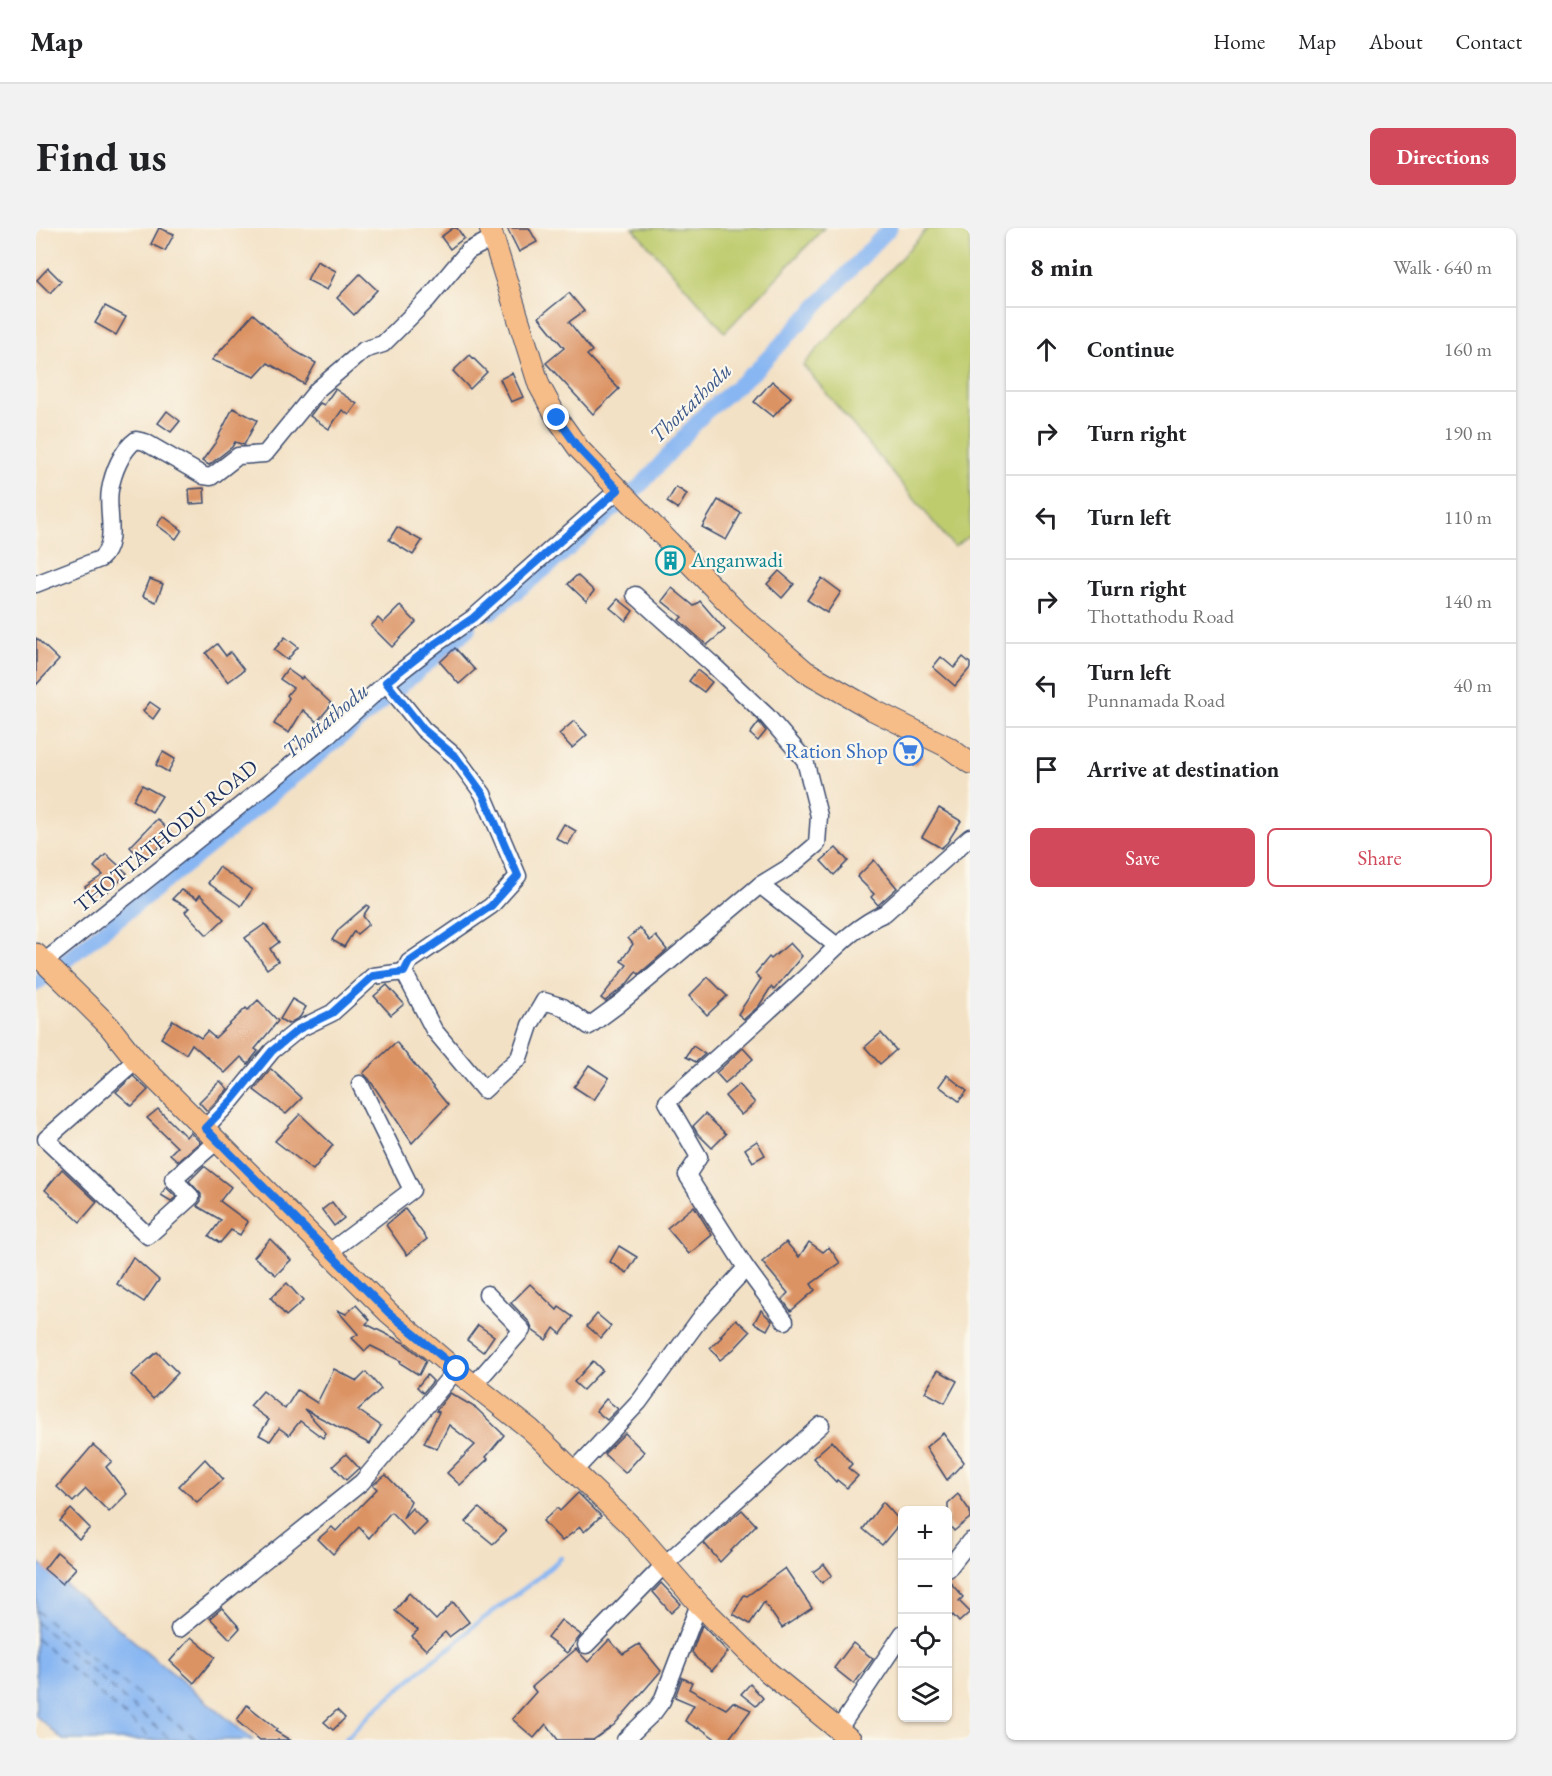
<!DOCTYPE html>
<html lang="en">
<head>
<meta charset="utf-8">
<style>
  :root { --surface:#fff; --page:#f2f2f2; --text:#202124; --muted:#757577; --line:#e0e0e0; --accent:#d1495b }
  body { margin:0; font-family:"EB Garamond",serif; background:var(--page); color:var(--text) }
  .controls { position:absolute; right:18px; bottom:18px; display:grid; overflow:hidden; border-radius:9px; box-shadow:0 2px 4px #0004 }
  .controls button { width:54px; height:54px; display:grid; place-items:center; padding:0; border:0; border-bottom:2px solid var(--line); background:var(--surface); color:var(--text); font:30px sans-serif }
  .stop { position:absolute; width:18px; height:18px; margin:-14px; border:4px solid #1a73e8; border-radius:50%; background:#fff }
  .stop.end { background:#1a73e8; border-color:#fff; box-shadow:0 2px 6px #0008 }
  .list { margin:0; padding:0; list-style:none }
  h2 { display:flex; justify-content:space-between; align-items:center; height:78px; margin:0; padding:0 24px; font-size:26px }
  h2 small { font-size:20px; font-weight:400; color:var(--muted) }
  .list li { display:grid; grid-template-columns:39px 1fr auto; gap:18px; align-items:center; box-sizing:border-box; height:84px; padding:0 24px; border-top:2px solid var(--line) }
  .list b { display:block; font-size:22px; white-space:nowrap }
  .list p { margin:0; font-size:20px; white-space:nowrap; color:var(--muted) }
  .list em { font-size:20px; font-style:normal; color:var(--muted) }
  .actions { display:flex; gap:12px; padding:18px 24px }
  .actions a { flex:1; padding:14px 0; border:2px solid var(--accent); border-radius:9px; text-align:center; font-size:21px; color:var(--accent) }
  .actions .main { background:var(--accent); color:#fff }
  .icon { flex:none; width:33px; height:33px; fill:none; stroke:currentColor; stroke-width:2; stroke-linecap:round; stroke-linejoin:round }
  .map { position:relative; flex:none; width:934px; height:1512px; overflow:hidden; border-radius:9px }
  header { display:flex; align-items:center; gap:36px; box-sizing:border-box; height:84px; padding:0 30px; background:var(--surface); border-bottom:2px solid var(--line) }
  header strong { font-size:28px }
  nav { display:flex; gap:33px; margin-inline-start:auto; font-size:21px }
  .intro { display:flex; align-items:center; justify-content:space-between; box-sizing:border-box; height:144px; padding:0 36px }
  h1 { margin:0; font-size:42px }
  .button { padding:15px 27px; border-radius:9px; background:var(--accent); color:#fff; font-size:21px; font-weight:700 }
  main { display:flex; gap:36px; padding:0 36px }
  aside { flex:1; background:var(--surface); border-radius:9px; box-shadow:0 2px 4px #0004 }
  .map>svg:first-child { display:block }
  .green { fill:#bfcc6e; stroke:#6d7e66; stroke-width:1.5 }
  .water { fill:#87b6f2; stroke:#5172a8; stroke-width:1.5 }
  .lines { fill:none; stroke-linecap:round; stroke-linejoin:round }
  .stream { stroke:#87b6f2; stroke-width:4.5 }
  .canal { stroke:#87b6f2; stroke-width:15 }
  .ferry { stroke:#3b588a; stroke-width:1.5; stroke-dasharray:8 6; stroke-linecap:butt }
  .building { fill:#dc9363 }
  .minor-casing { stroke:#3b4a6d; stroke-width:19 }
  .major-casing { stroke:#3b4a6d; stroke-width:23 }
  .minor { stroke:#fff; stroke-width:16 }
  .major { stroke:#f7bd88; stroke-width:21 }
  .route { stroke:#1a73e8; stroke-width:8 }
  .labels { text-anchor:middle; stroke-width:4.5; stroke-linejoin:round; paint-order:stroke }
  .culture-label { font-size:21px; fill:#0d838f; stroke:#fbf7ec; text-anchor:start }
  .shop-label { font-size:21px; fill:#366cbe; stroke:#fbf7ec; text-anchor:end }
  .street-label { font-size:21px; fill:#1b2f5e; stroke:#fbf7ec }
  .water-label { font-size:22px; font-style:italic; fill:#3b588a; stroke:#fbf7ec }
</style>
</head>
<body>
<header>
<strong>Map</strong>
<nav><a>Home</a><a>Map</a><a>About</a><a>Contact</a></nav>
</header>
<div class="intro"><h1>Find us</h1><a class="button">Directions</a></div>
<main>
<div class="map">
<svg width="934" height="1512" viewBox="0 0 934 1512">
  <rect width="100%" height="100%" fill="#fbf7ec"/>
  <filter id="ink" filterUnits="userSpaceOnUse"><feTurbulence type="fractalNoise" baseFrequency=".0167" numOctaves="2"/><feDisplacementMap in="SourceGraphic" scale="12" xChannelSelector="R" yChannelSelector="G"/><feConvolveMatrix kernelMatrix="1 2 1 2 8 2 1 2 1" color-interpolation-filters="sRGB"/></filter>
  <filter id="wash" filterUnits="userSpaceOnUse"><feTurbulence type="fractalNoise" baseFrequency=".008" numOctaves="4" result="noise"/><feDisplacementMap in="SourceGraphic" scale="24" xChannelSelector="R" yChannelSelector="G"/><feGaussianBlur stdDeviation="1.35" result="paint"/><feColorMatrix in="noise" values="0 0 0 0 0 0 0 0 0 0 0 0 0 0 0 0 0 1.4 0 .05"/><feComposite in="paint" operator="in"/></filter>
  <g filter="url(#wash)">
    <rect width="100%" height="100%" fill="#f3e1c5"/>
    <g class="green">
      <polygon points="597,0 788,0 689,104"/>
      <polygon points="892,0 934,0 934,307 918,319 767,137"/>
    </g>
    <polygon class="water" points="0,1332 217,1512 27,1512 0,1488"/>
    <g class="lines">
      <polyline class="stream" points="309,1512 334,1486 398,1431 419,1416 436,1399 501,1351 525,1330"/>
      <g class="canal">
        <polyline points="455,384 517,335 608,254 669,185 720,142 854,0"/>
        <polyline points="0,756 186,609 433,401"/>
      </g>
      <g class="ferry">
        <polyline points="0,1382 55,1430 161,1512"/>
        <polyline points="0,1394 135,1512"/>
        <polyline points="0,1410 117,1512"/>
      </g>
    </g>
    <g id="blocks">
      <g class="building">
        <polygon points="123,0 138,6 129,23 115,16"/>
        <polygon points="417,0 421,0 428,10 414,21 405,9"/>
        <polygon points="471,0 493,0 501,14 483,24"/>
        <polygon points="281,33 300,43 291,62 271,52"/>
        <polygon points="12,40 25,53 14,65 1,52"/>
        <polygon points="324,46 341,62 318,87 301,70"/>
        <polygon points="533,65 548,83 533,94 556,123 551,127 583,161 557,186 510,135 528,120 503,89"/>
        <polygon points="69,78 90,89 80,107 59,95"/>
        <polygon points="217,86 259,123 280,135 268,156 232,135 219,149 176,132"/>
        <polygon points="434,127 451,144 434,161 417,143"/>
        <polygon points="476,145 487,169 475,174 464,151"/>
        <polygon points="736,153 755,169 737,189 718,174"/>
        <polygon points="299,161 321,176 313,187 306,182 293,201 274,188 284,175 288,177"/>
        <polygon points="197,180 221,192 208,217 199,214 196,219 173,237 166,233 179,215"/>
        <polygon points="131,183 144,193 135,204 122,195"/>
        <polygon points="640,259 651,266 642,281 631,274"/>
        <polygon points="168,260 169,275 154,276 153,261"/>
        <polygon points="682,272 705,285 690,312 666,299"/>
        <polygon points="127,288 146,302 140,311 121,297"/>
        <polygon points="361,299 386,313 377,327 353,312"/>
        <polygon points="631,331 640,339 634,345 626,337"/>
        <polygon points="743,343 758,356 746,370 731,356"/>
        <polygon points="541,347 558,363 550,373 532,356"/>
        <polygon points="786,350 805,364 791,385 771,372"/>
        <polygon points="114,351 127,356 120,374 107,368"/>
        <polygon points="636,360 658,378 664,373 689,402 671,417 644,393 643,392 646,389 626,373"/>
        <polygon points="582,371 597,383 590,393 574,380"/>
        <polygon points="364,378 380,394 356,419 335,398 342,390 347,395"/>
        <polygon points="249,409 262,419 251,432 238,422"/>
        <polygon points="0,410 23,432 0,457"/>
        <polygon points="181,416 190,428 194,424 208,442 192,454 170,425"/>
        <polygon points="419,420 439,442 423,456 404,434"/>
        <polygon points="905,429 918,440 927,429 934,435 934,440 919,458 897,439"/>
        <polygon points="251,441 265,451 267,449 296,476 281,494 267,482 253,505 238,496 253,470 251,467 257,460 244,451"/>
        <polygon points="661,442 676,454 668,464 653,453"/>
        <polygon points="114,474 124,481 117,491 107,483"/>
        <polygon points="538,493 551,507 536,520 523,506"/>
        <polygon points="723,494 730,503 722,513 714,506"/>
        <polygon points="868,512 873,514 887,529 878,538 860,517"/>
        <polygon points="127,524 139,531 132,544 120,537"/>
        <polygon points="106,557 126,568 116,584 97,572"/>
        <polygon points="903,580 925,593 911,615 905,620 886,609"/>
        <polygon points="121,591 136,606 108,634 94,619"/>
        <polygon points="528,596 540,603 532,617 520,610"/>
        <polygon points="800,620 812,633 798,647 785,633"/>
        <polygon points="70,626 91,645 79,658 59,672 49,659 67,647 58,639"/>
        <polygon points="838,632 861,660 842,677 835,669 838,666 821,649"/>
        <polygon points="183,639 216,662 205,678 172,655"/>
        <polygon points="145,662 161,671 164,667 188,691 171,707 149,684 153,680 136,671"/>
        <polygon points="331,677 333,679 327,688 333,696 321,706 318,703 308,719 296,712 303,701"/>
        <polygon points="229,696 243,714 234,721 242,733 231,741 209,710"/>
        <polygon points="604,700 614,713 620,708 631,722 603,746 600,744 590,757 569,773 565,770 591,737 585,733 597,716 592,710"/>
        <polygon points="754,715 766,728 738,762 735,759 723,778 708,791 702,786 725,751 719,746 733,729 735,731"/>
        <polygon points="672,749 691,768 671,787 653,768"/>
        <polygon points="351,757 368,776 355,787 338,768"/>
        <polygon points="256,771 270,779 264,789 252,796 244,791"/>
        <polygon points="222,772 242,793 219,821 222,823 212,836 205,829 189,845 156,816 150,826 125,810 137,792 165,810 171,803 179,810 210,780 212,782"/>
        <polygon points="845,805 860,822 844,836 829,819"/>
        <polygon points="360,814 412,877 376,915 333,851 327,845"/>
        <polygon points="657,818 669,826 660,834 650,829"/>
        <polygon points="707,820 717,831 689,855 680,845"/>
        <polygon points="553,837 573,850 558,872 538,859"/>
        <polygon points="235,841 266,870 250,886 218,862"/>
        <polygon points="911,847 931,863 923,873 903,858"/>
        <polygon points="97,848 112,862 96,878 80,864"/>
        <polygon points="184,853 192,861 171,883 163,874"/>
        <polygon points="703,856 719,875 705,887 689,868"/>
        <polygon points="122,881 150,909 154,904 164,914 142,933 134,926 141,919 111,890"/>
        <polygon points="264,886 297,917 277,942 239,913"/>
        <polygon points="669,886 690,906 676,920 662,906 657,898"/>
        <polygon points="721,913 729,927 717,934 709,921"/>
        <polygon points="168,938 195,959 184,973 212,994 204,1007 195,1002 184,1015 173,1008 185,992 161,978 165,973 165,966 153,953"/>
        <polygon points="26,941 61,974 44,994 9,962"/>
        <polygon points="130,959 140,969 135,973 125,967"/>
        <polygon points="296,974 308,990 298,998 286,982"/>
        <polygon points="658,978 676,1007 653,1026 631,1000"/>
        <polygon points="369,981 391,1011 371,1027 350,997"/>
        <polygon points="234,1011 255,1032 240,1047 218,1029"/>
        <polygon points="750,1014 763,1029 773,1014 787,1024 793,1019 804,1035 775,1056 779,1062 755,1083 746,1071 752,1065 726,1034"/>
        <polygon points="583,1018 601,1029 591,1045 574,1034"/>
        <polygon points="97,1029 123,1052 108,1074 81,1056"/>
        <polygon points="251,1055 267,1073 250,1088 235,1070"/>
        <polygon points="494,1056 521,1082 523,1079 537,1089 525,1106 518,1100 510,1112 496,1102 494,1095 475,1075"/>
        <polygon points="320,1077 334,1092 330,1096 368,1115 390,1133 383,1147 364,1135 365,1133 335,1118 329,1123 316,1110 322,1106 301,1082 310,1086"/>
        <polygon points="725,1082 736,1093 731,1102 718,1095"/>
        <polygon points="561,1086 575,1098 565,1110 551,1098"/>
        <polygon points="700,1091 714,1104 698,1121 684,1132 674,1120 686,1109 684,1108"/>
        <polygon points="442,1097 458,1108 447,1124 431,1112"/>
        <polygon points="121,1124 142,1145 117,1171 95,1147"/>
        <polygon points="557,1133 566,1142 547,1162 538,1154"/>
        <polygon points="298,1141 321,1153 330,1144 345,1161 322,1182 345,1198 334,1216 268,1181 290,1205 287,1210 264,1193 253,1207 243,1200 234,1213 223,1207 233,1192 214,1178 227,1163 249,1181 261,1162 281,1175"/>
        <polygon points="902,1142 921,1153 909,1175 889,1164"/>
        <polygon points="391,1147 397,1153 387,1165 381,1159"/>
        <polygon points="414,1165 440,1180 468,1207 450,1229 452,1231 424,1257 411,1245 439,1217 413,1197 401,1221 388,1215 403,1184 400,1183"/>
        <polygon points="570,1171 582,1181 571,1192 560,1183"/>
        <polygon points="589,1205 608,1224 589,1245 568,1226"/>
        <polygon points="907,1205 928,1234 911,1252 890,1219"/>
        <polygon points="796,1213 816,1236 812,1240 822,1248 811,1260 801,1252 800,1254 777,1230"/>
        <polygon points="57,1217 76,1233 70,1239 91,1266 73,1284 50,1261 37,1274 21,1259"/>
        <polygon points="310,1226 323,1240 310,1252 297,1238"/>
        <polygon points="169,1231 187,1251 161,1274 143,1258"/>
        <polygon points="350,1247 375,1273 367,1290 376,1280 391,1295 378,1308 355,1284 333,1310 323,1299 297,1326 282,1311 296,1299 300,1303 341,1261 337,1257 339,1255"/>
        <polygon points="542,1265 565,1288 548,1304 544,1299 526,1313 507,1293 521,1280 524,1283"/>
        <polygon points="922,1266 934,1283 934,1290 918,1303 912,1295 912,1275"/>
        <polygon points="847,1274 865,1294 846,1317 827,1301"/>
        <polygon points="443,1280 470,1303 457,1316 430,1294"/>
        <polygon points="35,1281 54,1300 43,1311 24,1293"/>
        <polygon points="706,1282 720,1297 684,1334 668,1315"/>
        <polygon points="21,1324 40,1340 26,1356 8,1341"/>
        <polygon points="788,1336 796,1347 786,1355 777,1344"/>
        <polygon points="749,1340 776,1380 746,1400 728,1374 714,1396 697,1386 708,1367 711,1368"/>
        <polygon points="912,1352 927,1369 923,1373 934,1384 923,1394 917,1387 912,1392"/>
        <polygon points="625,1355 645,1376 635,1385 617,1364"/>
        <polygon points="373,1365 400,1392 417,1374 433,1394 413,1409 409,1404 390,1422 376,1408 382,1402 359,1383"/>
        <polygon points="186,1380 204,1400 194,1411 174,1390"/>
        <polygon points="525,1392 545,1407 531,1425 511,1410"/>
        <polygon points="666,1397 692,1424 676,1443 661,1431 656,1424"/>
        <polygon points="155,1409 179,1429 158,1455 134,1433"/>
        <polygon points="573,1412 587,1426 603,1416 625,1443 578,1497 557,1512 522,1512 510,1496 498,1510 476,1491 500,1464 496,1459 540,1421 552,1434"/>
        <polygon points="817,1415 837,1431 818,1456 798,1440"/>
        <polygon points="646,1450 656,1454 653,1461 690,1481 697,1474 715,1482 692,1512 681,1512 663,1499 662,1501 649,1493 658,1477 639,1469"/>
        <polygon points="714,1456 727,1470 720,1478 705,1466"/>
        <polygon points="211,1477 241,1501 239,1503 254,1512 224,1512 202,1494 201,1492"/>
        <polygon points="301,1482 309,1490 297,1502 288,1494"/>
      </g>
    </g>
  </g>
  <g filter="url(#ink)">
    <use href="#blocks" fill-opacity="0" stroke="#3b4a6d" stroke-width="1.5"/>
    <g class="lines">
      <defs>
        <g id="minor">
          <path d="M0,356l64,-25c19,-16 6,-48 10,-69 3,-18 12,-40 26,-50l9,2 59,34 7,1 27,-21 27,-2 53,-65 46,-39 19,-6 45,-45 40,-48 25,-13"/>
          <polyline points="350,455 387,501 420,529 447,566 482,648 455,678 373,734 368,744"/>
          <polyline points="724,657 801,718"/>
          <polyline points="8,734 294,506 350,455 401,415 437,390 582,262"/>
          <polyline points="100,832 10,911 112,1008 155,969 137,951 181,913"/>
          <polyline points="169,900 196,872 236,823 263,801 296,785 337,748 368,744 398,802 448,862 483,830 494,797 508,773 527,779 553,798 583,776 724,657 755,638 781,616 783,588 769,532 731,488 676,436 599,367"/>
          <polyline points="292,1025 376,962 324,856"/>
          <polyline points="710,1040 749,1093"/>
          <polyline points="438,1157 486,1102 451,1066"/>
          <path d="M538,1243l65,-69 63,-86 44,-48 -59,-93 12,-18 -32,-55c45,-40 89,-79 133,-120 27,-24 50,-54 85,-69l85,-76"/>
          <polyline points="912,1341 934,1313"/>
          <polyline points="143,1401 326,1254 421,1141"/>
          <polyline points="550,1417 629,1336 785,1197"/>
          <polyline points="802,1502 867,1405"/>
          <polyline points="589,1512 618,1484 626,1473 663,1376"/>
        </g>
        <g id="major">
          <polyline points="454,0 503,157 521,190 543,221 704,387 769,443 837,482 912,519 934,535"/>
          <polyline points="0,726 73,798 100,832 353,1085 429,1150 494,1201 596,1299 663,1376 732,1444 815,1512"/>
        </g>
      </defs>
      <use href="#minor" class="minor-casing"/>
      <use href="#major" class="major-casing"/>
      <use href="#minor" class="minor"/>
      <use href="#major" class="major"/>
    </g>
  </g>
  <g class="lines" filter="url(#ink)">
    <polyline class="route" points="421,1141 353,1085 169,900 196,872 236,823 263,801 296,785 337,748 368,744 373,734 455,678 482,648 447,566 420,529 387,501 350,454 400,415 437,390 582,262 543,221 521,190"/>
  </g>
  <defs>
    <symbol id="building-ring" viewBox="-11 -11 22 22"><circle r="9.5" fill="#fbf7ec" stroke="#0f9aa8" stroke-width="1.5"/><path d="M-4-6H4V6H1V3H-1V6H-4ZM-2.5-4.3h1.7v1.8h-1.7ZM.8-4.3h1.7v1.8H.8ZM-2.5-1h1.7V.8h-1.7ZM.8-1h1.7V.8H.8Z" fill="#0f9aa8"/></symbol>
    <symbol id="supermarket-ring" viewBox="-11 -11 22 22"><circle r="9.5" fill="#fbf7ec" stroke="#3f7fe0" stroke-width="1.5"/><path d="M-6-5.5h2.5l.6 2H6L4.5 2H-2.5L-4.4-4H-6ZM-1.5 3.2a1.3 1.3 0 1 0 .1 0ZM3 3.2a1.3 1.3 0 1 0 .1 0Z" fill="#3f7fe0"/></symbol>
  </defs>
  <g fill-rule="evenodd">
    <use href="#building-ring" x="618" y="316" width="33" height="33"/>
    <use href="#supermarket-ring" x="856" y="506" width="33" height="33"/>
  </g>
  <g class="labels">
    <g class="culture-label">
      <text x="655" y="339">Anganwadi</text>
    </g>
    <g class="shop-label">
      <text x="852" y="530">Ration Shop</text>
    </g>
    <g class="street-label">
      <text transform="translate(130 608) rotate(-39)" y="7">THOTTATHODU ROAD</text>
    </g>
    <g class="water-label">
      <text transform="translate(654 174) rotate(-44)" y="8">Thottathodu</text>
      <text transform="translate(289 492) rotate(-40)" y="8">Thottathodu</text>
    </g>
  </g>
</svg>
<div class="controls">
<button>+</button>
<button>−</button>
<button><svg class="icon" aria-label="locate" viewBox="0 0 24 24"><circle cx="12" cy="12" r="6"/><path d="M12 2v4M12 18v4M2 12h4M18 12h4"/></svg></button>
<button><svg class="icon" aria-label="layers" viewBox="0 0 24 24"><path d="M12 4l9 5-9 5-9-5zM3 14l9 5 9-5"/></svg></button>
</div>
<div class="stop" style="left:421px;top:1141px"></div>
<div class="stop end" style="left:521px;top:190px"></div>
</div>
<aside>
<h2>8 min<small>Walk · 640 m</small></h2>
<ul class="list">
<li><svg class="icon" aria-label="ahead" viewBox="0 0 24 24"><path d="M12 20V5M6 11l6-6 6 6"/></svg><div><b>Continue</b></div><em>160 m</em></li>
<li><svg class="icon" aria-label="right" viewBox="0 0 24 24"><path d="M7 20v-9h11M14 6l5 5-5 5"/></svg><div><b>Turn right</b></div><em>190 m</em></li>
<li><svg class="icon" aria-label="left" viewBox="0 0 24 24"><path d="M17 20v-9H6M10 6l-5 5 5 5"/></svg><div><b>Turn left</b></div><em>110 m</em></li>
<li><svg class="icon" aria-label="right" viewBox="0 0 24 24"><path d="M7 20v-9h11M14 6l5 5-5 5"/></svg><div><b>Turn right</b><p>Thottathodu Road</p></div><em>140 m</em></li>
<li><svg class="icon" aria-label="left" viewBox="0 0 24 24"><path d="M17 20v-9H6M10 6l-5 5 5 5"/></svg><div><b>Turn left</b><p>Punnamada Road</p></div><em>40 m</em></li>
<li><svg class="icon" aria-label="arrive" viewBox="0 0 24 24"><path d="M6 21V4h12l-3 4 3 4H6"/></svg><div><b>Arrive at destination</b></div></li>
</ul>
<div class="actions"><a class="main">Save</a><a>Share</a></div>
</aside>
</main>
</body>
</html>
